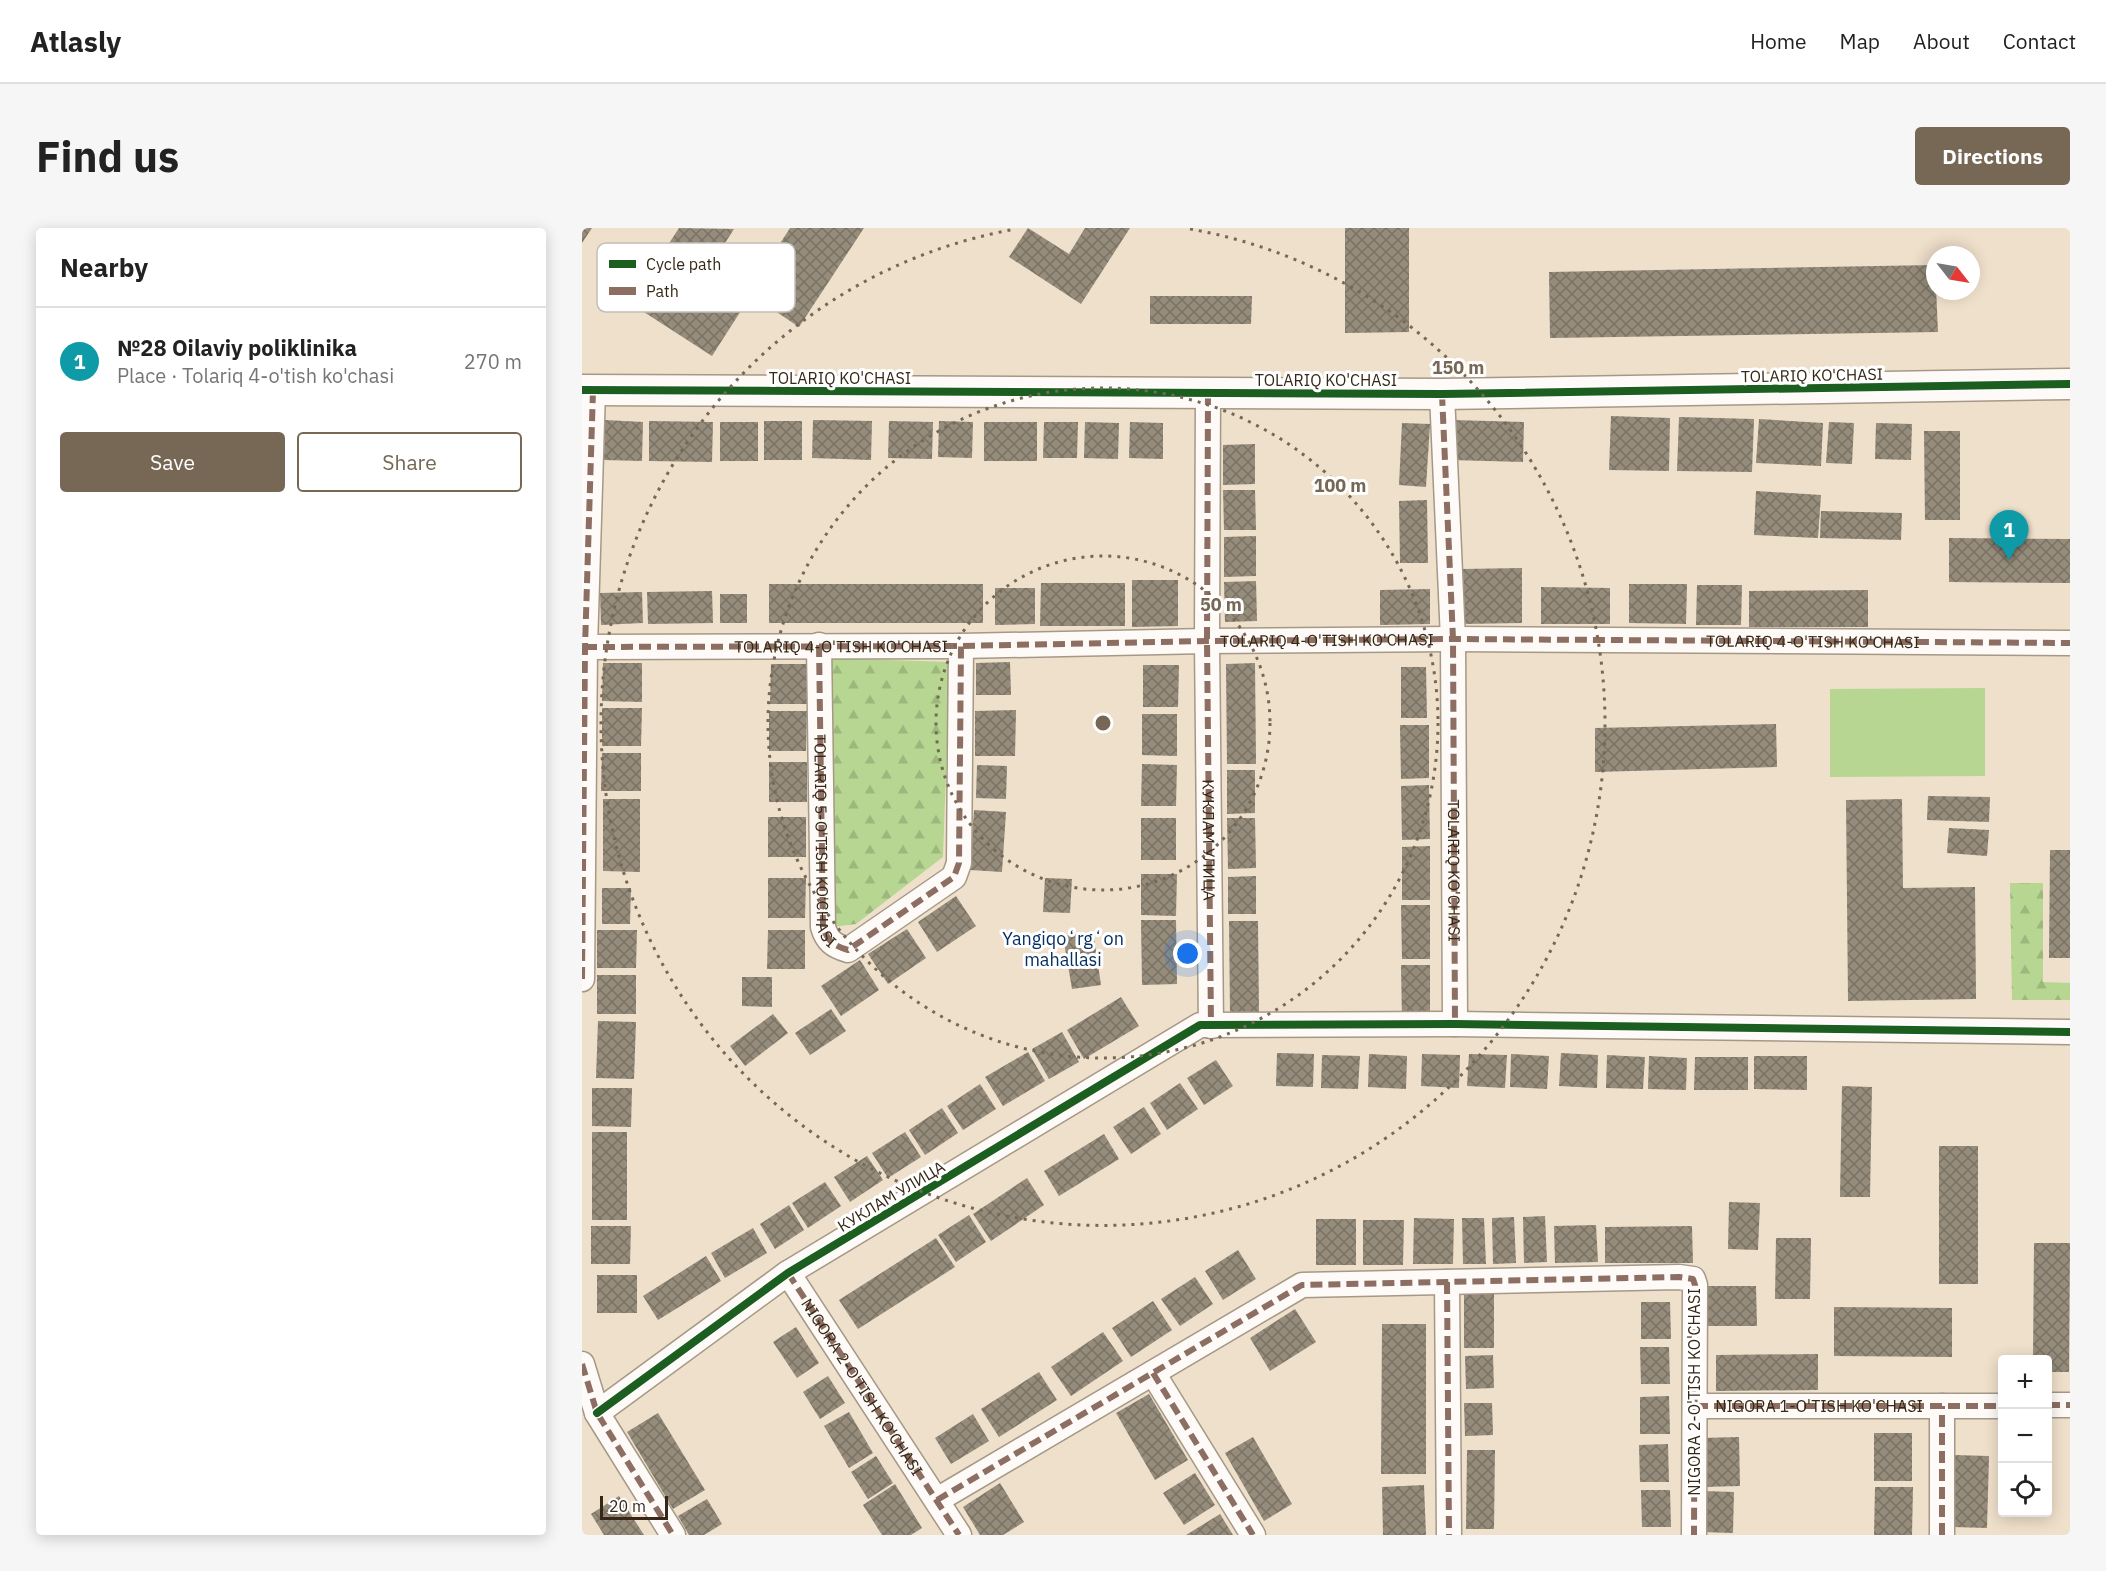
<!DOCTYPE html>
<html lang="en">
<head>
<meta charset="utf-8">
<style>
  :root { --surface:#fff; --page:#f6f6f6; --text:#222; --muted:#767676; --line:#e0e0e0; --accent:#766855 }
  body { margin:0; font-family:"IBM Plex Sans",sans-serif; background:var(--page); color:var(--text) }
  .controls { position:absolute; right:18px; bottom:18px; display:grid; overflow:hidden; border-radius:6px; box-shadow:0 3px 15px #0003 }
  .controls button { width:54px; height:54px; display:grid; place-items:center; padding:0; border:0; border-bottom:2px solid var(--line); background:var(--surface); color:var(--text); font:30px sans-serif }
  .compass { position:absolute; left:1344px; top:18px; width:54px; height:54px; border-radius:50%; background:var(--surface); box-shadow:0 3px 15px #0003; rotate:121deg }
  .scale { position:absolute; left:18px; bottom:15px; width:68px; box-sizing:border-box; padding-left:6px; border:3px solid #352816; border-top:0; font-size:16px; line-height:21px; white-space:nowrap; color:#352816; -webkit-text-stroke:4px #fff; paint-order:stroke }
  .you { position:absolute; left:606px; top:726px; width:21px; height:21px; margin:-15px; border:4px solid #fff; border-radius:50%; background:#1a73e8; box-shadow:0 0 0 9px #1a73e833 }
  .badge { display:grid; place-items:center; width:39px; height:39px; border-radius:50%; background:var(--accent); color:#fff; font-size:20px; font-weight:700 }
  .pin { position:absolute; translate:-50% -50px; filter:drop-shadow(0 2px 3px #0008) }
  .pin::after { content:''; position:absolute; top:32px; width:21px; height:18px; background:inherit; clip-path:polygon(0 0,100% 0,50% 100%) }
  .list { margin:0; padding:0; list-style:none }
  h2 { display:flex; justify-content:space-between; align-items:center; height:78px; margin:0; padding:0 24px; font-size:26px }
  h2 small { font-size:20px; font-weight:400; color:var(--muted) }
  .list li { display:grid; grid-template-columns:39px 1fr auto; gap:18px; align-items:center; box-sizing:border-box; height:108px; padding:0 24px; border-top:2px solid var(--line) }
  .list b { display:block; font-size:22px; white-space:nowrap }
  .list p { margin:0; font-size:20px; white-space:nowrap; color:var(--muted) }
  .list em { font-size:20px; font-style:normal; color:var(--muted) }
  .actions { display:flex; gap:12px; padding:18px 24px }
  .actions a { flex:1; padding:14px 0; border:2px solid var(--accent); border-radius:6px; text-align:center; font-size:21px; color:var(--accent) }
  .actions .main { background:var(--accent); color:#fff }
  .icon { flex:none; width:33px; height:33px; fill:none; stroke:currentColor; stroke-width:2; stroke-linecap:round; stroke-linejoin:round }
  .map { position:relative; flex:none; width:1488px; height:1307px; overflow:hidden; border-radius:6px }
  header { display:flex; align-items:center; gap:36px; box-sizing:border-box; height:84px; padding:0 30px; background:var(--surface); border-bottom:2px solid var(--line) }
  header strong { font-size:28px }
  nav { display:flex; gap:33px; margin-inline-start:auto; font-size:21px }
  .intro { display:flex; align-items:center; justify-content:space-between; box-sizing:border-box; height:144px; padding:0 36px }
  h1 { margin:0; font-size:42px }
  .button { padding:15px 27px; border-radius:6px; background:var(--accent); color:#fff; font-size:21px; font-weight:700 }
  main { display:flex; gap:36px; padding:0 36px }
  aside { flex:1; background:var(--surface); border-radius:6px; box-shadow:0 3px 15px #0003 }
  .map>svg:first-child { display:block }
  .forest { fill:url(#forest-firs) }
  .pitch { fill:#b6d691 }
  .building { fill:url(#building-cross-hatch) }
  .lines { fill:none; stroke-linecap:round; stroke-linejoin:round }
  .minor-casing { stroke:#a59886; stroke-width:27 }
  .tertiary-casing { stroke:#a59886; stroke-width:33 }
  .minor { stroke:#fdfaf7; stroke-width:24 }
  .tertiary { stroke:#fdfaf7; stroke-width:30 }
  .quiet { stroke:#8d6e63; stroke-width:6; stroke-dasharray:12 6; stroke-linecap:butt }
  .cycleway-casing { stroke:#fff; stroke-width:11 }
  .cycleway { stroke:#1b5e20; stroke-width:8 }
  .ring { fill:none; stroke:#766855; stroke-width:3; stroke-dasharray:3 6 }
  .labels { text-anchor:middle; stroke-width:6; stroke-linejoin:round; paint-order:stroke }
  .street-label { font-size:16px; fill:#352816; stroke:#fff }
  .neighbourhood-label { font-size:18px; fill:#053062; stroke:#fff }
  .key { fill:#fff; stroke:#c2beb9; stroke-width:1.5 }
  .key-label { font-size:16px; fill:#352816 }
  .centre { fill:#766855; stroke:#fff; stroke-width:3 }
  .ring-label { font-size:18px; text-anchor:middle; font-weight:bold; fill:#766855; stroke:#fff; stroke-width:6; stroke-linejoin:round; paint-order:stroke }
</style>
</head>
<body>
<header>
<strong>Atlasly</strong>
<nav><a>Home</a><a>Map</a><a>About</a><a>Contact</a></nav>
</header>
<div class="intro"><h1>Find us</h1><a class="button">Directions</a></div>
<main>
<aside>
<h2>Nearby<small></small></h2>
<ul class="list">
<li><span class="badge" style="background:#0f9aa8">1</span><div><b>№28 Oilaviy poliklinika</b><p>Place · Tolariq 4-o'tish ko'chasi</p></div><em>270 m</em></li>
</ul>
<div class="actions"><a class="main">Save</a><a>Share</a></div>
</aside>
<div class="map">
<svg width="1488" height="1307" viewBox="0 0 1488 1307">
  <defs>
    <pattern id="forest-firs" width="22" height="20" patternUnits="userSpaceOnUse" patternTransform="scale(1.5)"><rect width="22" height="20" fill="#b6d691"/><path d="M5 1l3.5 6h-7zM16 11l3.5 6h-7z" fill="#9db87c"/></pattern>
    <pattern id="building-cross-hatch" width="8" height="8" patternUnits="userSpaceOnUse" patternTransform="scale(1.5)"><rect width="8" height="8" fill="#958c7b"/><path d="M0 0l8 8M0 8l8-8" fill="none" stroke="#7a7264"/></pattern>
  </defs>
  <rect width="100%" height="100%" fill="#efe0cb"/>
  <g class="forest">
    <polygon points="249,430 368,434 361,629 274,696 251,699"/>
    <polygon points="1428,655 1461,655 1461,754 1488,755 1488,772 1430,772"/>
  </g>
  <polygon class="pitch" points="1403,460 1403,548 1248,549 1248,461"/>
  <g class="building">
    <polygon points="0,0 10,0 0,15"/>
    <polygon points="97,0 152,1 120,51 162,78 130,128 48,75"/>
    <polygon points="208,0 282,0 217,99 166,65"/>
    <polygon points="446,0 487,26 503,0 548,0 499,76 427,29"/>
    <polygon points="763,0 827,0 827,104 763,105"/>
    <polygon points="1353,37 1356,104 968,110 967,44"/>
    <polygon points="568,68 670,68 669,96 568,96"/>
    <polygon points="1029,188 1088,190 1087,243 1027,242"/>
    <polygon points="1097,189 1172,191 1170,244 1095,243"/>
    <polygon points="1177,191 1241,195 1239,238 1174,235"/>
    <polygon points="23,192 61,194 60,233 22,232"/>
    <polygon points="231,192 290,193 289,232 230,230"/>
    <polygon points="870,192 942,194 941,234 869,232"/>
    <polygon points="67,193 131,194 130,234 67,233"/>
    <rect x="182" y="193" width="38" height="39"/>
    <polygon points="307,193 351,194 350,231 306,230"/>
    <polygon points="357,193 391,194 390,230 356,229"/>
    <rect x="138" y="194" width="38" height="39"/>
    <rect x="402" y="194" width="53" height="39"/>
    <polygon points="462,194 496,194 495,230 461,230"/>
    <polygon points="503,194 537,195 536,231 502,230"/>
    <polygon points="548,194 581,195 581,231 547,230"/>
    <polygon points="1247,194 1272,195 1270,236 1244,235"/>
    <polygon points="820,195 848,196 844,259 817,257"/>
    <polygon points="1294,195 1330,196 1329,232 1293,231"/>
    <polygon points="1342,203 1378,203 1378,292 1343,292"/>
    <polygon points="673,216 673,256 641,257 641,217"/>
    <polygon points="641,262 673,262 674,302 642,302"/>
    <polygon points="1174,263 1239,267 1236,310 1172,307"/>
    <polygon points="845,272 846,335 818,335 817,273"/>
    <polygon points="1239,283 1320,285 1319,312 1238,310"/>
    <polygon points="674,308 674,348 642,349 642,309"/>
    <polygon points="1367,310 1488,311 1488,355 1367,354"/>
    <polygon points="940,340 940,395 881,396 880,341"/>
    <polygon points="550,352 596,352 596,398 550,399"/>
    <polygon points="674,353 675,393 643,394 642,354"/>
    <polygon points="459,355 543,355 543,398 458,398"/>
    <rect x="187" y="356" width="214" height="39"/>
    <polygon points="1047,356 1105,356 1104,396 1047,395"/>
    <polygon points="1115,357 1160,357 1159,397 1114,397"/>
    <polygon points="959,359 1028,360 1028,396 959,396"/>
    <polygon points="413,360 453,360 453,396 413,397"/>
    <polygon points="848,361 848,396 798,397 798,362"/>
    <polygon points="1286,362 1286,399 1167,399 1167,363"/>
    <polygon points="130,363 131,395 66,396 65,364"/>
    <polygon points="60,364 61,395 19,397 18,365"/>
    <rect x="138" y="366" width="27" height="29"/>
    <polygon points="428,434 429,467 394,467 394,435"/>
    <polygon points="21,435 60,435 60,474 20,473"/>
    <polygon points="673,435 674,536 645,536 644,436"/>
    <polygon points="189,436 226,436 226,476 188,476"/>
    <polygon points="561,437 597,437 596,479 561,479"/>
    <polygon points="819,439 844,439 845,490 819,490"/>
    <polygon points="20,480 60,480 59,518 20,518"/>
    <polygon points="434,482 433,528 393,528 393,483"/>
    <polygon points="187,483 225,483 224,523 187,523"/>
    <polygon points="560,486 595,486 595,528 560,527"/>
    <polygon points="1194,496 1195,539 1013,544 1013,500"/>
    <polygon points="818,497 847,497 847,550 819,551"/>
    <polygon points="20,525 59,525 59,563 19,563"/>
    <rect x="187" y="534" width="38" height="40"/>
    <polygon points="560,536 595,537 594,578 559,578"/>
    <polygon points="395,537 425,538 424,571 394,570"/>
    <polygon points="645,542 673,542 673,585 645,586"/>
    <polygon points="847,557 848,611 820,612 819,558"/>
    <polygon points="1346,568 1408,569 1407,594 1345,592"/>
    <polygon points="21,571 58,571 58,644 21,643"/>
    <polygon points="1320,571 1321,660 1393,659 1394,771 1266,773 1264,572"/>
    <polygon points="392,582 424,584 420,644 388,642"/>
    <rect x="186" y="589" width="38" height="40"/>
    <rect x="559" y="590" width="35" height="42"/>
    <polygon points="645,590 673,590 674,640 646,641"/>
    <polygon points="1367,600 1407,602 1405,628 1365,625"/>
    <polygon points="848,618 848,672 820,672 820,619"/>
    <polygon points="1468,622 1488,622 1488,730 1467,730"/>
    <polygon points="559,646 595,646 594,688 559,687"/>
    <polygon points="674,648 674,686 646,686 646,649"/>
    <polygon points="186,650 224,650 223,690 186,690"/>
    <polygon points="463,650 490,651 488,685 461,684"/>
    <polygon points="20,660 49,660 48,696 20,696"/>
    <polygon points="374,668 394,698 355,724 336,694"/>
    <polygon points="819,677 848,677 848,731 820,731"/>
    <polygon points="559,692 594,692 595,756 560,757"/>
    <polygon points="647,693 676,693 677,786 648,787"/>
    <polygon points="325,701 344,730 306,756 286,726"/>
    <polygon points="15,702 55,702 54,740 15,740"/>
    <polygon points="186,702 223,702 223,741 185,741"/>
    <polygon points="511,703 519,757 490,761 481,708"/>
    <polygon points="278,732 297,762 259,788 239,758"/>
    <polygon points="819,737 848,737 848,791 820,791"/>
    <rect x="15" y="747" width="39" height="39"/>
    <polygon points="160,749 190,749 190,779 160,778"/>
    <polygon points="539,769 557,798 502,831 485,802"/>
    <polygon points="249,781 264,803 228,827 213,805"/>
    <polygon points="191,786 206,805 163,838 148,818"/>
    <polygon points="16,793 54,794 52,851 14,850"/>
    <polygon points="480,804 497,834 467,851 450,821"/>
    <polygon points="446,824 463,853 421,878 403,849"/>
    <polygon points="695,825 732,826 731,859 694,858"/>
    <polygon points="979,825 1016,827 1015,860 977,858"/>
    <polygon points="787,826 825,828 824,861 786,859"/>
    <polygon points="840,826 878,827 877,860 839,858"/>
    <polygon points="887,826 925,827 923,860 885,858"/>
    <polygon points="929,826 967,828 965,861 928,859"/>
    <polygon points="740,827 778,828 776,861 739,860"/>
    <polygon points="1025,827 1063,829 1061,861 1024,860"/>
    <polygon points="1067,828 1105,830 1104,862 1066,861"/>
    <polygon points="1172,828 1225,828 1225,862 1172,861"/>
    <polygon points="1113,829 1166,829 1166,862 1112,862"/>
    <polygon points="634,832 651,858 622,877 605,850"/>
    <polygon points="598,855 616,881 585,902 568,875"/>
    <polygon points="398,856 414,881 381,902 365,878"/>
    <polygon points="1260,858 1290,859 1288,969 1258,969"/>
    <polygon points="10,860 50,860 49,899 10,898"/>
    <polygon points="562,879 579,906 549,926 531,899"/>
    <polygon points="360,880 376,905 343,927 327,902"/>
    <rect x="10" y="904" width="35" height="88"/>
    <polygon points="323,904 339,929 306,950 290,925"/>
    <polygon points="522,906 537,931 477,968 462,943"/>
    <rect x="1357" y="918" width="39" height="138"/>
    <polygon points="285,928 301,952 268,974 252,949"/>
    <polygon points="445,950 462,977 409,1013 391,986"/>
    <polygon points="243,954 259,978 226,1000 210,975"/>
    <polygon points="1147,974 1178,975 1176,1022 1146,1021"/>
    <polygon points="207,977 222,1002 193,1021 178,996"/>
    <polygon points="387,987 404,1014 374,1034 356,1007"/>
    <polygon points="963,988 965,1034 942,1035 941,989"/>
    <polygon points="932,989 934,1035 911,1036 910,990"/>
    <polygon points="832,990 872,991 871,1036 831,1036"/>
    <polygon points="880,990 902,990 904,1036 881,1036"/>
    <rect x="734" y="991" width="40" height="46"/>
    <polygon points="781,992 822,992 821,1037 781,1037"/>
    <polygon points="1014,997 1016,1034 973,1035 972,998"/>
    <polygon points="9,998 49,998 48,1036 9,1036"/>
    <polygon points="1110,998 1111,1035 1023,1035 1023,999"/>
    <polygon points="171,1000 185,1025 143,1050 129,1025"/>
    <polygon points="354,1010 373,1039 276,1101 257,1072"/>
    <polygon points="1194,1010 1229,1010 1228,1071 1193,1071"/>
    <polygon points="1452,1015 1488,1015 1487,1144 1466,1144 1466,1132 1451,1132"/>
    <polygon points="656,1022 674,1051 641,1072 623,1043"/>
    <polygon points="124,1028 139,1053 76,1092 61,1068"/>
    <rect x="15" y="1047" width="40" height="38"/>
    <polygon points="613,1049 631,1076 598,1098 579,1071"/>
    <polygon points="1124,1058 1174,1058 1175,1098 1124,1098"/>
    <rect x="882" y="1066" width="30" height="54"/>
    <polygon points="571,1073 590,1102 549,1129 530,1100"/>
    <polygon points="1059,1074 1088,1074 1089,1111 1059,1111"/>
    <polygon points="1252,1079 1370,1080 1370,1129 1252,1128"/>
    <polygon points="713,1081 734,1114 688,1143 668,1110"/>
    <polygon points="800,1096 844,1096 844,1246 799,1246"/>
    <polygon points="214,1099 237,1135 215,1150 191,1114"/>
    <polygon points="521,1104 541,1133 489,1168 469,1139"/>
    <polygon points="1058,1119 1087,1119 1088,1156 1059,1156"/>
    <polygon points="1236,1126 1236,1162 1134,1163 1134,1127"/>
    <polygon points="911,1127 912,1160 884,1161 883,1128"/>
    <polygon points="457,1144 475,1172 417,1209 399,1181"/>
    <polygon points="246,1148 263,1175 238,1191 221,1164"/>
    <polygon points="567,1166 606,1232 573,1252 534,1185"/>
    <polygon points="1087,1168 1088,1206 1058,1206 1058,1169"/>
    <polygon points="882,1175 910,1175 911,1207 883,1208"/>
    <polygon points="267,1184 291,1225 267,1240 242,1198"/>
    <polygon points="76,1185 123,1262 91,1281 45,1204"/>
    <polygon points="391,1186 407,1213 369,1236 353,1210"/>
    <rect x="1292" y="1205" width="38" height="48"/>
    <polygon points="671,1209 710,1276 682,1293 643,1225"/>
    <polygon points="1157,1209 1158,1258 1121,1259 1120,1210"/>
    <polygon points="1086,1216 1087,1254 1058,1254 1057,1217"/>
    <polygon points="885,1222 913,1222 912,1301 884,1301"/>
    <polygon points="1372,1227 1407,1228 1405,1300 1371,1299"/>
    <polygon points="294,1228 311,1255 286,1271 269,1244"/>
    <polygon points="613,1245 633,1277 602,1297 581,1265"/>
    <polygon points="418,1255 442,1294 421,1307 398,1307 381,1279"/>
    <polygon points="313,1256 340,1300 329,1307 300,1307 281,1277"/>
    <polygon points="842,1257 844,1307 801,1307 800,1259"/>
    <polygon points="1293,1259 1331,1259 1330,1307 1292,1307"/>
    <polygon points="1059,1262 1088,1262 1089,1299 1060,1299"/>
    <polygon points="1121,1263 1152,1264 1151,1305 1120,1304"/>
    <polygon points="37,1268 62,1307 22,1307 9,1286"/>
    <polygon points="125,1271 140,1296 122,1307 107,1307 96,1288"/>
    <polygon points="638,1286 651,1307 604,1307"/>
  </g>
  <g class="lines">
    <defs>
      <g id="minor">
        <path id="s1" d="M626,165l-1,248 4,385"/>
        <polyline points="860,166 871,411 873,796"/>
        <path id="s2" d="M237,417l4,282c4,14 11,19 25,23l106,-73 5,-14 2,-217"/>
        <path id="s3" d="M3,419l376,-1 246,-5 246,-2 617,4"/>
        <polyline points="0,751 3,419 11,162"/>
        <path id="s4" d="M206,1045l171,262"/>
        <polyline points="865,1054 867,1307"/>
        <polyline points="0,1136 15,1185 91,1307"/>
        <polyline points="571,1145 671,1307"/>
        <polyline points="1466,1177 1488,1177"/>
        <path id="s5" d="M1114,1178h306"/>
        <polyline points="15,1185 206,1045 618,797 873,796 1488,804"/>
        <polyline points="355,1272 720,1057 1097,1049 1111,1051 1113,1057 1112,1307"/>
        <polyline points="1360,1307 1360,1178"/>
      </g>
      <polyline id="tertiary" points="0,162 860,166 1488,156"/>
    </defs>
    <use href="#minor" class="minor-casing"/>
    <use href="#tertiary" class="tertiary-casing"/>
    <use href="#minor" class="minor"/>
    <use href="#tertiary" class="tertiary"/>
    <g class="quiet">
      <polyline points="626,165 625,413 629,798"/>
      <path id="s6" d="M860,166l11,245 2,385"/>
      <path d="M237,417l4,282c4,14 11,19 25,23l106,-73 5,-14 2,-217"/>
      <polyline points="3,419 379,418 625,413 871,411 1488,415"/>
      <polyline points="0,751 3,419 11,162"/>
      <polyline points="206,1045 377,1307"/>
      <polyline points="865,1054 867,1307"/>
      <polyline points="0,1136 15,1185 91,1307"/>
      <polyline points="571,1145 671,1307"/>
      <polyline points="1466,1177 1488,1177"/>
      <polyline points="1114,1178 1420,1178"/>
      <polyline points="355,1272 720,1057 1097,1049 1111,1051 1113,1057 1112,1307"/>
      <polyline points="1360,1307 1360,1178"/>
    </g>
    <defs>
      <g id="cycleway">
        <polyline points="0,162 860,166 1488,156"/>
        <polyline points="15,1185 206,1045 618,797 873,796 1488,804"/>
      </g>
    </defs>
    <use href="#cycleway" class="cycleway-casing"/>
    <use href="#cycleway" class="cycleway"/>
  </g>
  <g class="ring">
    <circle cx="521" cy="495" r="167"/>
    <circle cx="521" cy="495" r="335"/>
    <path d="M608 1A502 502 0 1 1 434 1"/>
  </g>
  <g class="labels">
    <g class="street-label">
      <text transform="translate(1230 147) rotate(-1)" y="6">TOLARIQ KO'CHASI</text>
      <text x="258" y="156">TOLARIQ KO'CHASI</text>
      <text x="744" y="158">TOLARIQ KO'CHASI</text>
      <text dy="6" stroke="none"><textPath href="#s3" startOffset="742">TOLARIQ 4-O'TISH KO'CHASI</textPath></text>
      <text dy="6" stroke="none"><textPath href="#s3" startOffset="1228">TOLARIQ 4-O'TISH KO'CHASI</textPath></text>
      <text dy="6" stroke="none"><textPath href="#s3" startOffset="256">TOLARIQ 4-O'TISH KO'CHASI</textPath></text>
      <text dy="6" stroke="none"><textPath href="#s2" startOffset="196">TOLARIQ 5-O'TISH KO'CHASI</textPath></text>
      <text dy="6" stroke="none"><textPath href="#s1" startOffset="447">КУКЛАМ УЛИЦА</textPath></text>
      <text dy="6" stroke="none"><textPath href="#s6" startOffset="477">TOLARIQ KO'CHASI</textPath></text>
      <text transform="translate(309 968) rotate(-31)" y="6">КУКЛАМ УЛИЦА</text>
      <text dy="6" stroke="none"><textPath href="#s4" startOffset="136">NIGORA 2-O'TISH KO'CHASI</textPath></text>
      <text transform="translate(1112 1164) rotate(-90)" y="6">NIGORA 2-O'TISH KO'CHASI</text>
      <text dy="6" stroke="none"><textPath href="#s5" startOffset="123">NIGORA 1-O'TISH KO'CHASI</textPath></text>
    </g>
    <g class="neighbourhood-label">
      <text x="481" y="717">Yangiqoʻrgʻon<tspan x="481" dy="21">mahallasi</tspan></text>
    </g>
  </g>
  <rect x="15" y="15" width="198" height="69" rx="9" class="key"/>
  <rect x="27" y="32" width="27" height="8" fill="#1b5e20"/>
  <rect x="27" y="59" width="27" height="8" fill="#8d6e63"/>
  <g class="key-label">
    <text x="64" y="42">Cycle path</text>
    <text x="64" y="69">Path</text>
  </g>
  <circle cx="521" cy="495" r="9" class="centre"/>
  <g class="ring-label">
    <text x="876" y="146">150 m</text>
    <text x="758" y="264">100 m</text>
    <text x="639" y="383">50 m</text>
  </g>
</svg>
<div class="controls">
<button>+</button>
<button>−</button>
<button><svg class="icon" aria-label="locate" viewBox="0 0 24 24"><circle cx="12" cy="12" r="6"/><path d="M12 2v4M12 18v4M2 12h4M18 12h4"/></svg></button>
</div>
<svg class="compass" viewBox="-18 -18 36 36"><path d="M0-13l5 13h-10z" fill="#e53935"/><path d="M0 13l5-13h-10z" fill="#767676"/></svg>
<div class="scale">20 m</div>
<div class="you"></div>
<div class="pin badge" style="left:1427px;top:332px;background:#0f9aa8">1</div>
</div>
</main>
</body>
</html>
